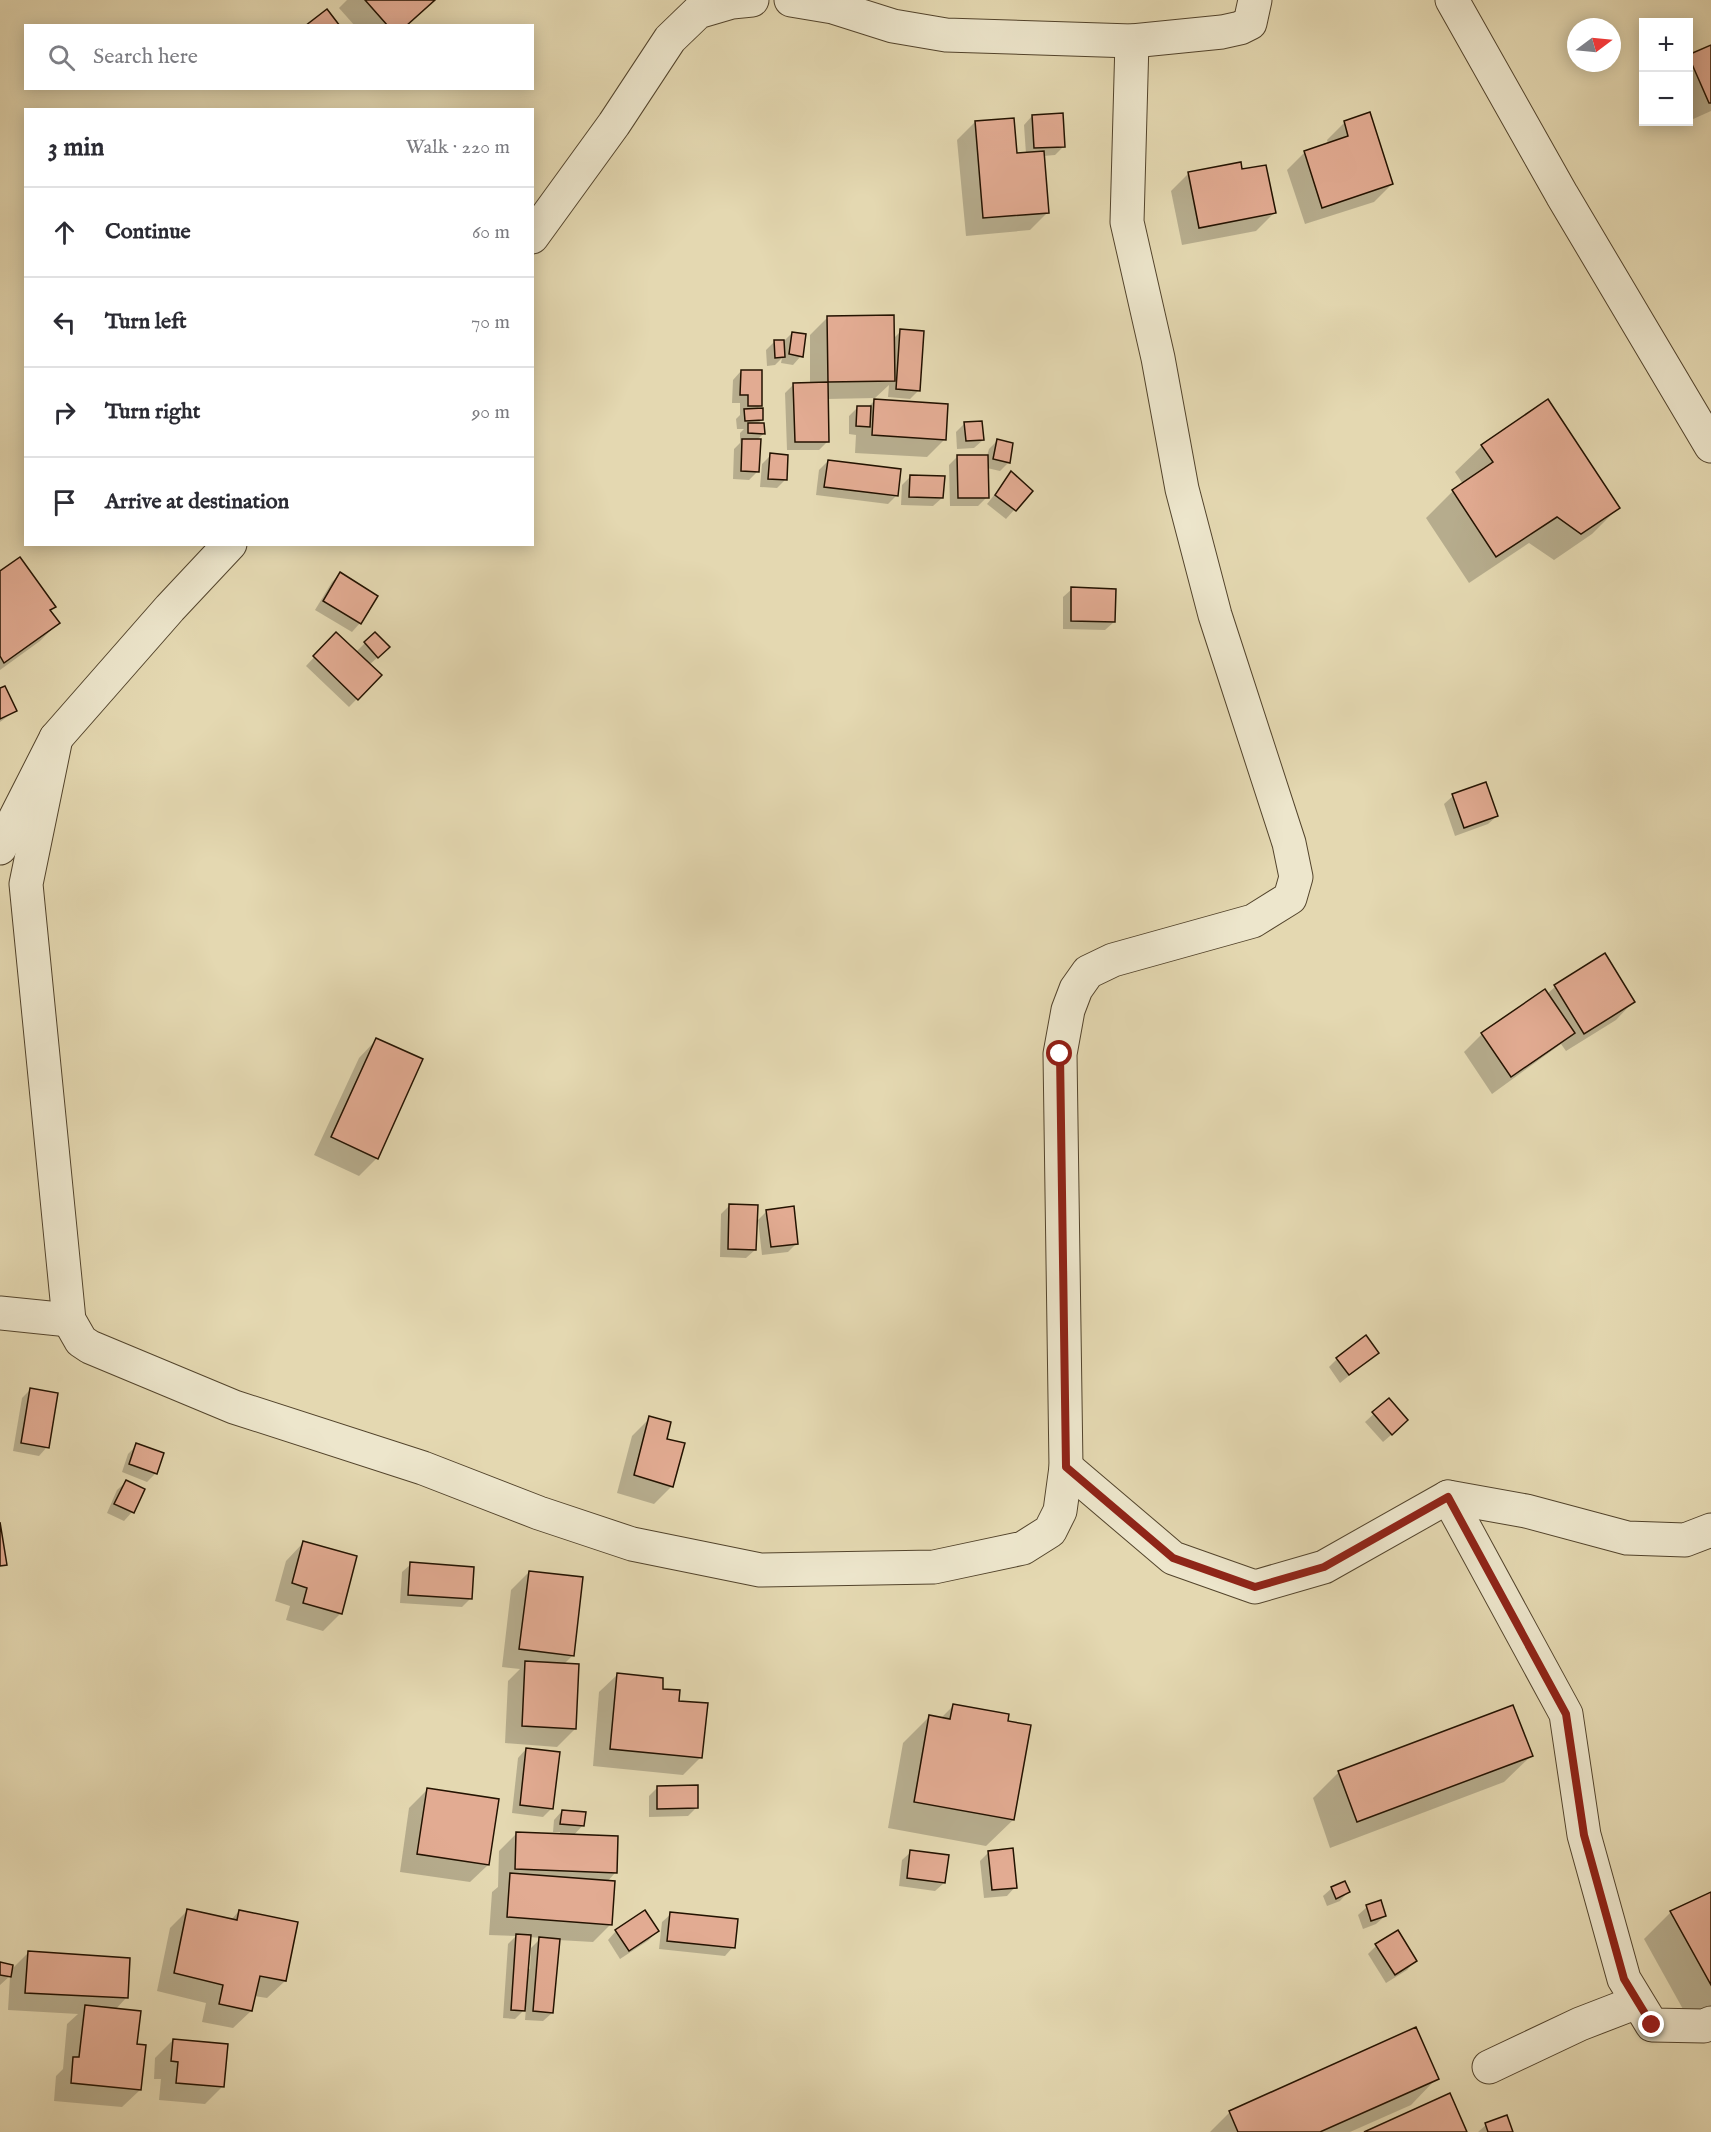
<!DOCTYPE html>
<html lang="en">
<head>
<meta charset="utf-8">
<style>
  :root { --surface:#fff; --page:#f7f7f7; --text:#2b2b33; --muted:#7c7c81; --line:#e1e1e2 }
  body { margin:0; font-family:"IM FELL English",serif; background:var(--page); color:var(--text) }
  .controls { position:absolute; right:18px; top:18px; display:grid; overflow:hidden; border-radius:0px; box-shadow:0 3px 15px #0003 }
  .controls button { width:54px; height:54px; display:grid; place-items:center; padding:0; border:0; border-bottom:2px solid var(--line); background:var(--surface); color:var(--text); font:30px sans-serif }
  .compass { position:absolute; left:1567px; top:18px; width:54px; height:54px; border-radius:50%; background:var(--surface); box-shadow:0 3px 15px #0003; rotate:74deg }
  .stop { position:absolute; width:18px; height:18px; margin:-14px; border:4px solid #8f2418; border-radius:50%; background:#fff }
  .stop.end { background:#8f2418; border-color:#fff; box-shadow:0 2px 6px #0008 }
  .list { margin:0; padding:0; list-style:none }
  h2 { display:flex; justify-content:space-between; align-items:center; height:78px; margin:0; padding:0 24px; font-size:26px }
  h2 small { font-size:20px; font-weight:400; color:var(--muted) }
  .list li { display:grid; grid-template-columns:39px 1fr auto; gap:18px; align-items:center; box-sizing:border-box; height:90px; padding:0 24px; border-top:2px solid var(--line) }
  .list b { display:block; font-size:22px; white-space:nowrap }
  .list em { font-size:20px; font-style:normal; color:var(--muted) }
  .icon { flex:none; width:33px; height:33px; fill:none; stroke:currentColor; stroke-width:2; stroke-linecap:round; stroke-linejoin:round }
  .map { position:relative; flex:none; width:1711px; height:2132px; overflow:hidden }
  .search { position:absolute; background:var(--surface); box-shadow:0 3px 15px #0003; left:24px; top:24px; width:510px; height:66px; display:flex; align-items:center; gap:15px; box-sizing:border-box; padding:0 21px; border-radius:0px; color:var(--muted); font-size:22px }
  .panel { position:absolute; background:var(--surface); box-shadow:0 3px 15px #0003; left:24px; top:108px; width:510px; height:438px; border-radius:0px }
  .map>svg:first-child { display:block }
  .shadow { fill:#0003; fill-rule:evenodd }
  .building { fill:#e2ab92; stroke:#231200; stroke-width:1.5 }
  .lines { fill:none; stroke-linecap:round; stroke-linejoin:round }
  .minor-casing { stroke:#53442c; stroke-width:35 }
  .minor { stroke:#ede6cc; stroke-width:33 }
  .route { stroke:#8f2418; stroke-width:8 }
</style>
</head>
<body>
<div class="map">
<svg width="1711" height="2132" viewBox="0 0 1711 2132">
  <rect width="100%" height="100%" fill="#e4d8b1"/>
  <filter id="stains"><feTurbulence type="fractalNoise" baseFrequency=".00333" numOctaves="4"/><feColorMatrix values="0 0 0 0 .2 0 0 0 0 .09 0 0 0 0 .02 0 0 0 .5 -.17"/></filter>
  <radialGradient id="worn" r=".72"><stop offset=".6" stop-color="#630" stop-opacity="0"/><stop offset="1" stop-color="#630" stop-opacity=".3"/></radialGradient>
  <g class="shadow">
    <polygon points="347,0 434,0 406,26 355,26 339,8"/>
    <polygon points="1711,47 1711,111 1691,120 1688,114 1688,57"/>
    <polygon points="1032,116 1064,146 1055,155 1043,156 1048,212 1030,230 966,236 957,140 975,122 1016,155 1026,154 1024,125"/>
    <polygon points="1345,122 1392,184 1374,202 1305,224 1287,170 1305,152 1328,144 1327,140"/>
    <polygon points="1241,171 1274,213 1256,231 1182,245 1171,191 1189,173"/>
    <polygon points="828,317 893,339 901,331 919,390 910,399 888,397 889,385 875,398 827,399 828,441 819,450 787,450 785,393 794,384 810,384 810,335"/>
    <polygon points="792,333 801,356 793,365 781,363 782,358 775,365 767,366 766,350 775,341 784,341"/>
    <polygon points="741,371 760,406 756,410 762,420 757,424 763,434 756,441 758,471 749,480 733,479 734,449 740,443 740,433 744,429 737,429 736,419 740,415 740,403 732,403 733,380"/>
    <polygon points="874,401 945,439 927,457 855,453 856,435 849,434 849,416 858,407 868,407"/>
    <polygon points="964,424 983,440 974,448 957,449 956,432"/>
    <polygon points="997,441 1009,462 1000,471 987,468 987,497 978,506 950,506 949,465 957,457 987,456 989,449"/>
    <polygon points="1482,446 1618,508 1592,534 1554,560 1529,543 1469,583 1426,518 1453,491 1463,484 1455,472"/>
    <polygon points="771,455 785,480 777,488 760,487 762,464"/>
    <polygon points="828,461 896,496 888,504 816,495 819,470"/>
    <polygon points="1011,474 1031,491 1006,519 987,504"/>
    <polygon points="911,476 942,498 933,506 901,505 902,485"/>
    <polygon points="0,573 54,607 49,611 58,623 40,641 0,670"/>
    <polygon points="340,574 376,597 360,623 352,632 315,610 332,582"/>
    <polygon points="1072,589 1114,622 1105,630 1063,629 1063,597"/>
    <polygon points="328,642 356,652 365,643 379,656 369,665 380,675 349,707 306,666"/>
    <polygon points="0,689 15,711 0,722"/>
    <polygon points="1453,796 1497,816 1488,824 1455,836 1444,804"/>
    <polygon points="1604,955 1633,1002 1616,1020 1566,1051 1561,1044 1492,1094 1464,1052 1482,1034 1544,991 1547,994 1555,987"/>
    <polygon points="376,1040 377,1158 359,1176 314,1155 359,1058"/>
    <polygon points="730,1205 755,1250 746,1258 720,1257 721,1214"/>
    <polygon points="767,1211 797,1243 788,1252 762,1255 758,1220"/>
    <polygon points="1377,1353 1340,1383 1329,1367 1337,1359"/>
    <polygon points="30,1390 47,1447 39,1456 13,1451 22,1398"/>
    <polygon points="1389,1400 1398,1429 1383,1442 1365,1422"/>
    <polygon points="650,1418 665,1440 672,1486 654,1504 617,1493 632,1436"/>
    <polygon points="137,1445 156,1473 147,1482 122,1472 128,1454"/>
    <polygon points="126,1482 143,1490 132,1512 124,1521 107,1513 117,1490"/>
    <polygon points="303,1543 341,1613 323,1631 286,1620 290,1606 275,1601 286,1561"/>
    <polygon points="411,1564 470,1599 462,1607 400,1603 402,1572"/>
    <polygon points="529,1572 573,1655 563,1665 575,1729 557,1747 505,1743 508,1681 520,1669 502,1667 511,1590"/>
    <polygon points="617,1675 661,1690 677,1702 701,1757 683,1775 593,1766 599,1692"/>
    <polygon points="953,1706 1013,1820 986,1846 888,1828 903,1743 929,1717 940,1719"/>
    <polygon points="526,1749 552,1808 543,1817 512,1813 518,1758"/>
    <polygon points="1531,1756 1504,1782 1330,1848 1313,1798 1339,1772"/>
    <polygon points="657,1788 697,1807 688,1816 649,1817 649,1796"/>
    <polygon points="427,1790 488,1865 470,1882 400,1872 409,1808"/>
    <path d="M562,1811l21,14 -10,11 42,37 -8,9 4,42 -18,18 -35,-2 -6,73 -9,8 -18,-1 1,-12 -11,11 -12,-1 5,-74 8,-8 -27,-1 3,-43 6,-5 1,-36 18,-18 43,2v-3h-7l1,-12zM529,1937l12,1 -10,10 -1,21 -3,-1z"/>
    <polygon points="911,1852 944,1883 935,1891 899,1886 902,1860"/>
    <polygon points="989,1852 1015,1887 1007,1896 984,1898 980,1861"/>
    <polygon points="1332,1888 1348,1892 1340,1901 1327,1906 1323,1896"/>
    <polygon points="1711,1894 1711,2012 1689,2020 1644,1939 1671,1912"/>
    <polygon points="1367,1907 1385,1916 1376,1924 1363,1929 1358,1915"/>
    <polygon points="188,1910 231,1920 239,1911 285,1981 267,1998 254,1996 251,2011 233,2028 202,2022 206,2003 157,1991 170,1928"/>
    <polygon points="671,1914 733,1947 725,1956 659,1949 662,1922"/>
    <polygon points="616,1931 657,1931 649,1940 620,1959 608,1940"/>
    <polygon points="1376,1946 1415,1961 1407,1970 1386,1983 1368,1954"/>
    <polygon points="28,1953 126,1998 115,2010 140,2090 122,2107 54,2101 56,2076 63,2069 67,2024 78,2014 8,2010 10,1976 0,1985 0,1963 11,1970"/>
    <polygon points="173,2040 223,2086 205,2104 159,2100 161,2079 154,2079 155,2058"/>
    <polygon points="1437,2078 1411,2105 1350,2132 1210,2132 1230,2112"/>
    <polygon points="1486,2125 1512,2132 1478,2132"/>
  </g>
  <g class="building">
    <polygon points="365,0 435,0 406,26 388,26"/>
    <polygon points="327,9 340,26 305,26"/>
    <polygon points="1711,45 1711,103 1709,103 1688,55"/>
    <polygon points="1370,112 1393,184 1322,208 1304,151 1348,136 1344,121"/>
    <polygon points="1063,113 1065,147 1034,148 1032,115"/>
    <polygon points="1014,118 1017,153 1044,151 1049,213 983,218 975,121"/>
    <polygon points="1241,162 1242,169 1266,165 1276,213 1199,228 1188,172"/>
    <polygon points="894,315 895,381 828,382 827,316"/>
    <polygon points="900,329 924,331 920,391 896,389"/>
    <polygon points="792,332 806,334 803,357 789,354"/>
    <polygon points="774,340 784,340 785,357 775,358"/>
    <polygon points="741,370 762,370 762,406 748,406 748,395 740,395"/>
    <polygon points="828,382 829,442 795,442 793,383"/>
    <polygon points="874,399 948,404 946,440 872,435"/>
    <polygon points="1548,399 1620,508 1581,534 1557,517 1496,557 1452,490 1493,462 1481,445"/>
    <polygon points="857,406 871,406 870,427 856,426"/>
    <polygon points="763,408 763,420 745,421 744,409"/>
    <polygon points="982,421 984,440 966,441 964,422"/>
    <polygon points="748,423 764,423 765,434 748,433"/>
    <polygon points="742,439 761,439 759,472 741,471"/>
    <polygon points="997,439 1013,443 1010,463 993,459"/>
    <polygon points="770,453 788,455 787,480 768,479"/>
    <polygon points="957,455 988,455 989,498 958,498"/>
    <polygon points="828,460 901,469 898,496 824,487"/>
    <polygon points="1011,471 1033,491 1016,511 995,495"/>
    <polygon points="910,475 945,476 943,498 909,497"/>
    <polygon points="20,557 56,607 50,610 60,623 4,663 0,656 0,571"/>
    <polygon points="340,572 378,596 361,624 323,601"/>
    <polygon points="1071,587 1116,589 1115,622 1071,621"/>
    <polygon points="336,632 382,675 358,700 313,656"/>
    <polygon points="375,632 390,647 378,658 364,642"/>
    <polygon points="5,686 17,711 0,719 0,688"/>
    <polygon points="1486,782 1498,816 1464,828 1452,794"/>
    <polygon points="1605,953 1635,1002 1584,1034 1554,985"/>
    <polygon points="1545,989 1575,1033 1511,1077 1481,1033"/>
    <polygon points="376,1038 423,1059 378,1159 331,1137"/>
    <polygon points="729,1204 758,1205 756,1250 728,1249"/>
    <polygon points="794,1206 798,1244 771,1247 766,1210"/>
    <polygon points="1366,1335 1379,1353 1349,1375 1336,1358"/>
    <polygon points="30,1388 58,1393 49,1448 21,1443"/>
    <polygon points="1389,1398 1408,1420 1392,1435 1372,1412"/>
    <polygon points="649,1416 671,1422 667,1439 685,1443 673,1487 634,1475"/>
    <polygon points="136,1443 164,1453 157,1474 129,1464"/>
    <polygon points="126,1480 145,1489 134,1513 114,1504"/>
    <polygon points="0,1522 7,1565 0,1566"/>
    <polygon points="303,1541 357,1556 342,1614 303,1603 307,1588 292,1583"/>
    <polygon points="410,1562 474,1567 472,1599 408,1595"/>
    <polygon points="529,1571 583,1577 574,1656 519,1649"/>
    <polygon points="525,1661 579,1664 576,1729 522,1726"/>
    <polygon points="617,1673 663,1678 663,1689 680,1690 679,1701 708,1703 702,1758 610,1749"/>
    <polygon points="953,1704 1009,1714 1008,1721 1031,1725 1014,1820 914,1802 929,1715 950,1719"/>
    <polygon points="1513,1705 1533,1756 1357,1822 1338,1771"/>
    <polygon points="526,1748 560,1752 553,1809 520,1805"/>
    <polygon points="698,1785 698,1808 657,1809 657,1786"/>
    <polygon points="427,1788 499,1799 489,1865 417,1854"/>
    <polygon points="562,1810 586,1812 584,1826 560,1824"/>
    <polygon points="516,1832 618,1836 617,1873 515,1869"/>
    <polygon points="1013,1848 1017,1888 992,1890 988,1851"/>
    <polygon points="910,1850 949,1855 945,1883 907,1878"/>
    <polygon points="510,1873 615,1881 612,1925 507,1917"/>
    <polygon points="1345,1881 1350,1892 1336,1899 1331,1887"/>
    <polygon points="1711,1892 1711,1985 1670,1911"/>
    <polygon points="1381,1900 1386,1916 1371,1921 1366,1905"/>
    <polygon points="187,1909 237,1920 239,1910 298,1922 286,1981 260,1976 252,2011 219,2004 223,1985 174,1973"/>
    <polygon points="645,1910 659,1931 629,1951 615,1930"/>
    <polygon points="670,1912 738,1919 735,1948 667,1941"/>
    <polygon points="1398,1930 1417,1961 1395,1975 1375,1944"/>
    <polygon points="516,1934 531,1935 525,2011 511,2010"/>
    <polygon points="539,1937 560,1939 553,2013 533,2011"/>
    <polygon points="28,1951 130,1958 128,1998 25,1993"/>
    <polygon points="0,1962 13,1965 11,1977 0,1975"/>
    <polygon points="85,2005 141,2011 137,2044 146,2045 141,2090 71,2083 73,2057 79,2057"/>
    <polygon points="1416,2027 1439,2079 1320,2132 1238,2132 1229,2111"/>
    <polygon points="173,2039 228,2044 224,2087 176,2083 178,2062 171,2061"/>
    <polygon points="1450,2093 1467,2132 1364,2132"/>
    <polygon points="1507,2115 1513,2132 1488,2132 1485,2123"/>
  </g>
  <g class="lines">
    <defs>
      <g id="minor">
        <polyline points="791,0 833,7 893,26 946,35 1132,41 1222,32 1240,28 1250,23 1255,0"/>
        <polyline points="1452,0 1562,195 1711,446"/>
        <polyline points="532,237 614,124 670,39 698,12 732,2 752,0"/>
        <polyline points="56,738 26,884 69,1320 81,1341 90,1347 234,1407 423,1468 539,1513 632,1544 760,1570 934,1567 1023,1548 1050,1531 1060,1511 1066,1467 1060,1054 1068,1010 1076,989 1088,972 1113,960 1253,921 1290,898 1296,877 1289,843 1215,615 1182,489 1158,358 1127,222 1132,41"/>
        <polyline points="0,848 56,738 170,608 230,544"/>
        <polyline points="0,1313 69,1320"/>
        <polyline points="1066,1467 1173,1558 1255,1587 1324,1567 1448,1497 1526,1511 1627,1538 1685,1540 1711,1530"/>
        <polyline points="1448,1497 1566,1714 1584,1835 1624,1979 1652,2025 1704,2026 1711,2023"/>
        <polyline points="1489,2067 1580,2024 1637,2002"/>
      </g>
    </defs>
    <use href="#minor" class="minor-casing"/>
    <use href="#minor" class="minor"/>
  </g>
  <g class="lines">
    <polyline class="route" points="1060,1054 1066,1467 1173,1558 1255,1587 1324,1567 1448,1497 1566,1714 1584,1835 1624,1979 1652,2025"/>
  </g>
  <rect width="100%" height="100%" filter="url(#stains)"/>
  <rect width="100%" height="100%" fill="url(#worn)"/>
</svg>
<div class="controls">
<button>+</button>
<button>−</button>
</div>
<svg class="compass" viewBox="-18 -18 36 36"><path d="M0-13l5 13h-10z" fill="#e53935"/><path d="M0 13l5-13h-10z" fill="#7c7c81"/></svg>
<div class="stop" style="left:1060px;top:1054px"></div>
<div class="stop end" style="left:1652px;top:2025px"></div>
<div class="search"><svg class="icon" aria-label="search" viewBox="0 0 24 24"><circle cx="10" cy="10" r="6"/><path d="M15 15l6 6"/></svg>Search here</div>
<section class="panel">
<h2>3 min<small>Walk · 220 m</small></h2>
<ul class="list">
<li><svg class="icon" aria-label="ahead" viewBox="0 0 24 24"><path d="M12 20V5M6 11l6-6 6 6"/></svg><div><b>Continue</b></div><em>60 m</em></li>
<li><svg class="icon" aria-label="left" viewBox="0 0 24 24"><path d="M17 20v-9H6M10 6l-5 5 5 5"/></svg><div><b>Turn left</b></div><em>70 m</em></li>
<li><svg class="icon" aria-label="right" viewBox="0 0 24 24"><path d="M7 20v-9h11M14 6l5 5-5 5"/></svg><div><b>Turn right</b></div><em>90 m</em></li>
<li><svg class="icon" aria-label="arrive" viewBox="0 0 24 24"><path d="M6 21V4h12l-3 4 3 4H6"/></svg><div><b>Arrive at destination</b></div></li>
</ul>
</section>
</div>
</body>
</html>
